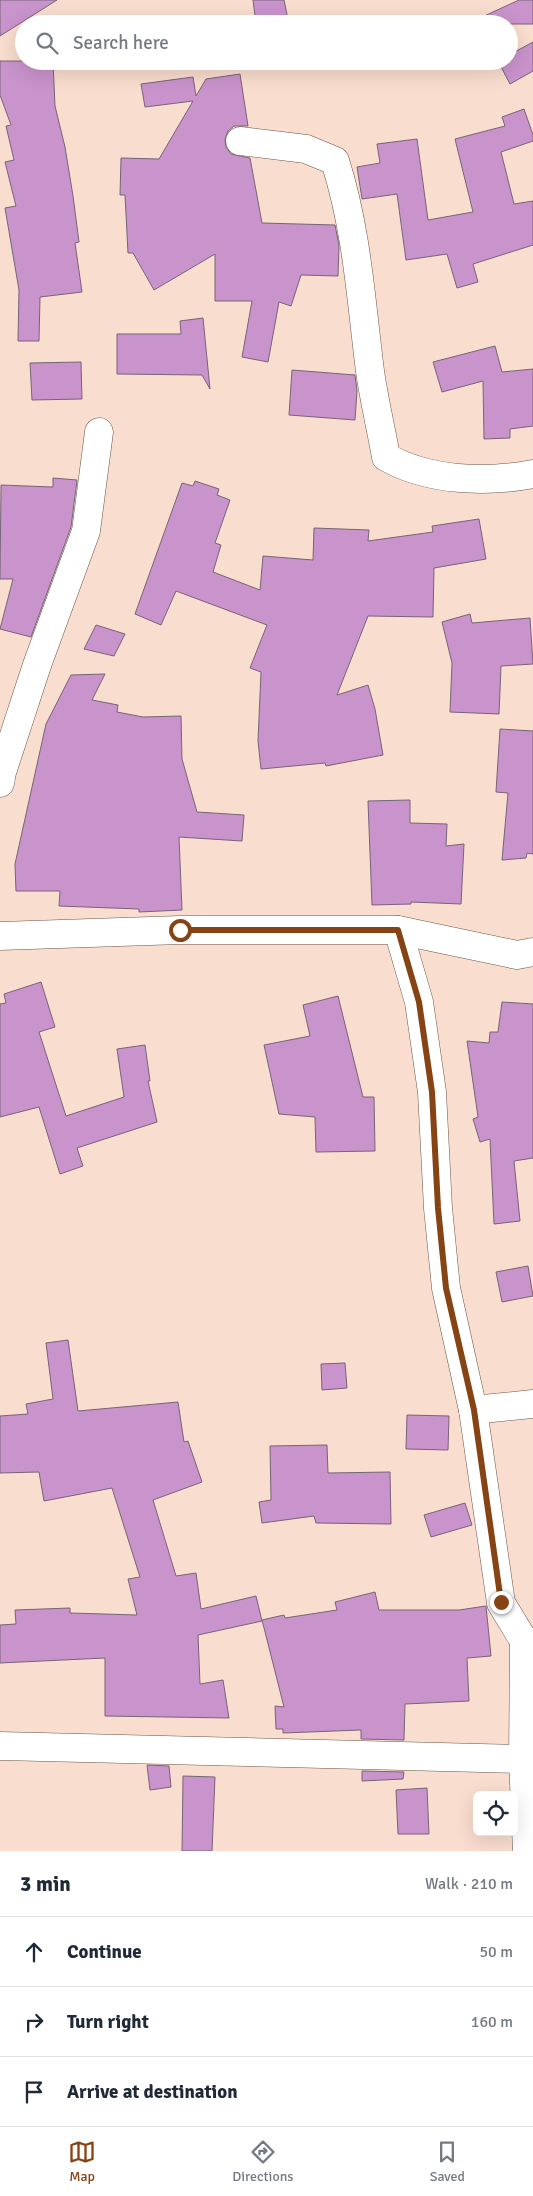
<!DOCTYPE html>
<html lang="en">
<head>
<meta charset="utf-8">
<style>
  :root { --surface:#fff; --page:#f6f6f7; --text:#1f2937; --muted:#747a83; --line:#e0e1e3; --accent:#864313 }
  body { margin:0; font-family:Signika,sans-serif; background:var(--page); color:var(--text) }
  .controls { position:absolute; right:15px; bottom:15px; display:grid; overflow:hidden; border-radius:8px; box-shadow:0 5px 20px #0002 }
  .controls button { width:45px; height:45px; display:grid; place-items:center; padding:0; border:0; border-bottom:1px solid var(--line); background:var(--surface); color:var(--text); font:25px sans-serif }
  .stop { position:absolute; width:15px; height:15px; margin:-11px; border:4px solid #864313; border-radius:50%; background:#fff }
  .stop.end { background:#864313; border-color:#fff; box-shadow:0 1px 5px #0008 }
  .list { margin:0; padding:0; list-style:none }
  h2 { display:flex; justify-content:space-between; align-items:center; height:65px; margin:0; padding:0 20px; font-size:21px }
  h2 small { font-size:16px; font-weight:400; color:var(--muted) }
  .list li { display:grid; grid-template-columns:32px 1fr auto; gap:15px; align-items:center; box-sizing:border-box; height:70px; padding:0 20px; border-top:1px solid var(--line) }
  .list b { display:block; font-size:19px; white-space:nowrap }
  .list em { font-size:16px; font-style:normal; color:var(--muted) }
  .icon { flex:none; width:28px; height:28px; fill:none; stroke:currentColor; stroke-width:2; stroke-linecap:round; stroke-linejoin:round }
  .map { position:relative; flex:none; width:533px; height:1851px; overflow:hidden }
  .search { position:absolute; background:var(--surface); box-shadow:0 5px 20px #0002; left:15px; right:15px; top:15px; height:55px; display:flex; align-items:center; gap:12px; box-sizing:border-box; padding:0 18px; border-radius:28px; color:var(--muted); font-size:19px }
  .sheet { height:275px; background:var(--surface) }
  nav { display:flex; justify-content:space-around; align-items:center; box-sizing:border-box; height:70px; border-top:1px solid var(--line); background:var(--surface); font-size:14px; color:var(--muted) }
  nav a { display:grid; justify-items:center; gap:2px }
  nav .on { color:var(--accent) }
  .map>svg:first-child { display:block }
  .building { fill:#c993cc; stroke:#766477 }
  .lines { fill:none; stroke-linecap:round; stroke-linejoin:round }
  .street-casing { stroke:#6c5548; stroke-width:29 }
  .street { stroke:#fff; stroke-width:28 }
  .route { stroke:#864313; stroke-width:6 }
</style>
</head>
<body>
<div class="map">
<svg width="533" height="1851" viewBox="0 0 533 1851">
  <rect width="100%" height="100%" fill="#f9ddce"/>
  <g class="building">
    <polygon points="0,0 57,0 0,36"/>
    <polygon points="253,0 284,0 289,24 256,24"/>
    <polygon points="519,0 533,0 533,24 467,24"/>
    <polygon points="533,42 533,71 510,84 498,61 509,61 509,55"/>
    <polygon points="0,61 53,61 55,106 65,147 73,196 79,242 75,243 82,292 40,297 39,341 18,341 19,290 5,208 16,206 5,162 14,160 6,126 11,125 0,95"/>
    <polygon points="240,74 248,126 234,126 228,131 225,139 226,147 231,154 250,158 262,223 335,225 339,245 338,276 301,275 291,306 279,302 268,362 242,357 252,301 215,301 215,254 154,290 133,253 128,253 125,195 120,195 121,158 159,159 193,101 145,107 141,84 193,77 196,96 206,79"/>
    <polygon points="524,109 533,135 533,141 501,152 514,204 533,201 533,245 473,264 478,282 457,288 447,254 406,260 397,194 362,199 357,167 380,163 377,144 417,139 428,220 473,212 455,139 505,126 502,117"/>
    <polygon points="203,318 210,389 202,375 117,374 117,334 181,334 180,321"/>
    <polygon points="495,346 502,372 533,369 533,426 510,429 510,438 484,439 483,381 442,392 433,362"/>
    <polygon points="81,362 82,399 32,400 30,363"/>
    <polygon points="292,370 355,375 357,391 355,420 289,415"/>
    <polygon points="53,478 77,480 71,527 31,637 0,629 13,579 0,579 1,485 53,487"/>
    <polygon points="195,481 219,489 217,495 230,500 215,543 221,545 213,572 260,590 263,556 313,560 314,528 369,530 368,541 433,532 432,526 479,519 486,559 434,568 433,617 368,616 337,695 368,685 375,709 383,755 326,766 325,763 261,769 258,741 261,672 250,668 267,625 176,591 161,625 135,614 182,483 193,486"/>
    <polygon points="470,614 472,623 530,618 533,664 501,666 499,714 450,712 452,663 442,622"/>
    <polygon points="96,625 125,634 114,656 84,649"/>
    <polygon points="105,674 92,700 118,705 117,712 143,717 181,716 182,759 197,812 244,815 242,841 179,837 182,910 139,912 139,909 59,906 60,891 16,891 15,864 46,724 71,675"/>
    <polygon points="500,729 533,731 533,854 527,853 526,858 502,860 508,793 496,792"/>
    <polygon points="410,800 410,823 447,824 446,846 464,844 461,904 411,902 411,904 372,905 368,801"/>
    <polygon points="41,982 55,1027 39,1032 66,1116 124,1097 117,1049 145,1045 150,1081 148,1081 157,1122 77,1148 83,1166 60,1174 39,1107 0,1117 0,1004 6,1003 4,994"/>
    <polygon points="338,996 363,1097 374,1097 375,1151 316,1152 315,1117 279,1114 264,1045 310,1036 303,1005"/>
    <polygon points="502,1002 533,1004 533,1158 514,1161 520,1221 494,1224 490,1139 480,1142 473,1119 478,1117 467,1041 489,1043 490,1032 498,1032"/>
    <polygon points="528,1266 533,1296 502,1302 496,1272"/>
    <polygon points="68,1340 78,1411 178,1402 184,1442 188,1441 202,1482 153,1500 176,1576 196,1573 201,1609 256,1596 262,1621 198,1635 200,1684 223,1680 229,1718 105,1716 105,1658 0,1663 0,1625 16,1624 15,1610 70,1608 70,1613 137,1615 128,1579 140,1577 112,1488 44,1501 39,1472 0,1473 0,1416 28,1414 26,1404 53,1399 46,1343"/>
    <polygon points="345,1363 347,1388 322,1390 321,1364"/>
    <polygon points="407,1415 449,1416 448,1450 406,1449"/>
    <polygon points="327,1445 328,1473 390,1472 391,1524 316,1523 314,1516 262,1523 259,1502 271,1500 270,1446"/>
    <polygon points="465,1503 472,1525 431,1537 424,1515"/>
    <polygon points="375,1592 379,1610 459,1610 486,1606 491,1656 467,1658 469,1701 405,1704 404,1740 361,1739 361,1730 283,1733 283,1729 276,1729 275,1706 284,1707 262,1620 284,1615 285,1618 337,1610 335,1602"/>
    <polygon points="147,1765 169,1766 171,1787 150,1790"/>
    <polygon points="362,1771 404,1772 403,1779 362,1781"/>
    <polygon points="183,1776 215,1777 212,1851 182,1851"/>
    <polygon points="427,1788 429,1834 398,1834 396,1790"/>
  </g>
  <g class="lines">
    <defs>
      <g id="street">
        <path d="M240,141l66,8 29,12c22,69 26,139 35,210 4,29 11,57 16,86 42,24 100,26 147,17"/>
        <polyline points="0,783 2,772 37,665 86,531 99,432"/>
        <polyline points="398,930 419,1002 432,1092 438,1208 446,1288 473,1410 501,1603 524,1641 533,1642"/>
        <polyline points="0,936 180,930 398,930 517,955 533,952"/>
        <polyline points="473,1410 533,1404"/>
        <polyline points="524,1641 523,1759 527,1851"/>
        <polyline points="0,1746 523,1759"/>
      </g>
    </defs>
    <use href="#street" class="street-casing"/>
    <use href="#street" class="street"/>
  </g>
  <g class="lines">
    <polyline class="route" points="180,930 398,930 419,1002 432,1092 438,1208 446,1288 474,1410 501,1602"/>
  </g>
</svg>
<div class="controls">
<button><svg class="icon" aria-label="locate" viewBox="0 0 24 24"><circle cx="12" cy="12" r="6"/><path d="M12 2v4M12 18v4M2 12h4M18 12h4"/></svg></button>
</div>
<div class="stop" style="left:180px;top:930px"></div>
<div class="stop end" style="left:501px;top:1602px"></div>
<div class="search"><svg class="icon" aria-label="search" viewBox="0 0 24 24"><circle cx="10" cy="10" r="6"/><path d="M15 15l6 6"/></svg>Search here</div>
</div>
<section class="sheet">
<h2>3 min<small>Walk · 210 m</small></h2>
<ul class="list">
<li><svg class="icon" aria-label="ahead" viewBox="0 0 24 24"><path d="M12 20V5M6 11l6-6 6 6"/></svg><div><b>Continue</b></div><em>50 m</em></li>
<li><svg class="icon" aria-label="right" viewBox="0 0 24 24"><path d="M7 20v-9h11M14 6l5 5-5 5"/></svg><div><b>Turn right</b></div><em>160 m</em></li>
<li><svg class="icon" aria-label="arrive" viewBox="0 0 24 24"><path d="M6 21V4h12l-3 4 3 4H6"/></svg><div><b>Arrive at destination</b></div></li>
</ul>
</section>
<nav>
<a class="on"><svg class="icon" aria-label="map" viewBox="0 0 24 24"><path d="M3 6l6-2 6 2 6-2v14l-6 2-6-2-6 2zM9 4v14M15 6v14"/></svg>Map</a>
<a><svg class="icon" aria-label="directions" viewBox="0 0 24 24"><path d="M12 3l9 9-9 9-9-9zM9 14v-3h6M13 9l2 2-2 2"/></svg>Directions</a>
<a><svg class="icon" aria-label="saved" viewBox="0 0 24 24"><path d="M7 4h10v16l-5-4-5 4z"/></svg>Saved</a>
</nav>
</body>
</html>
